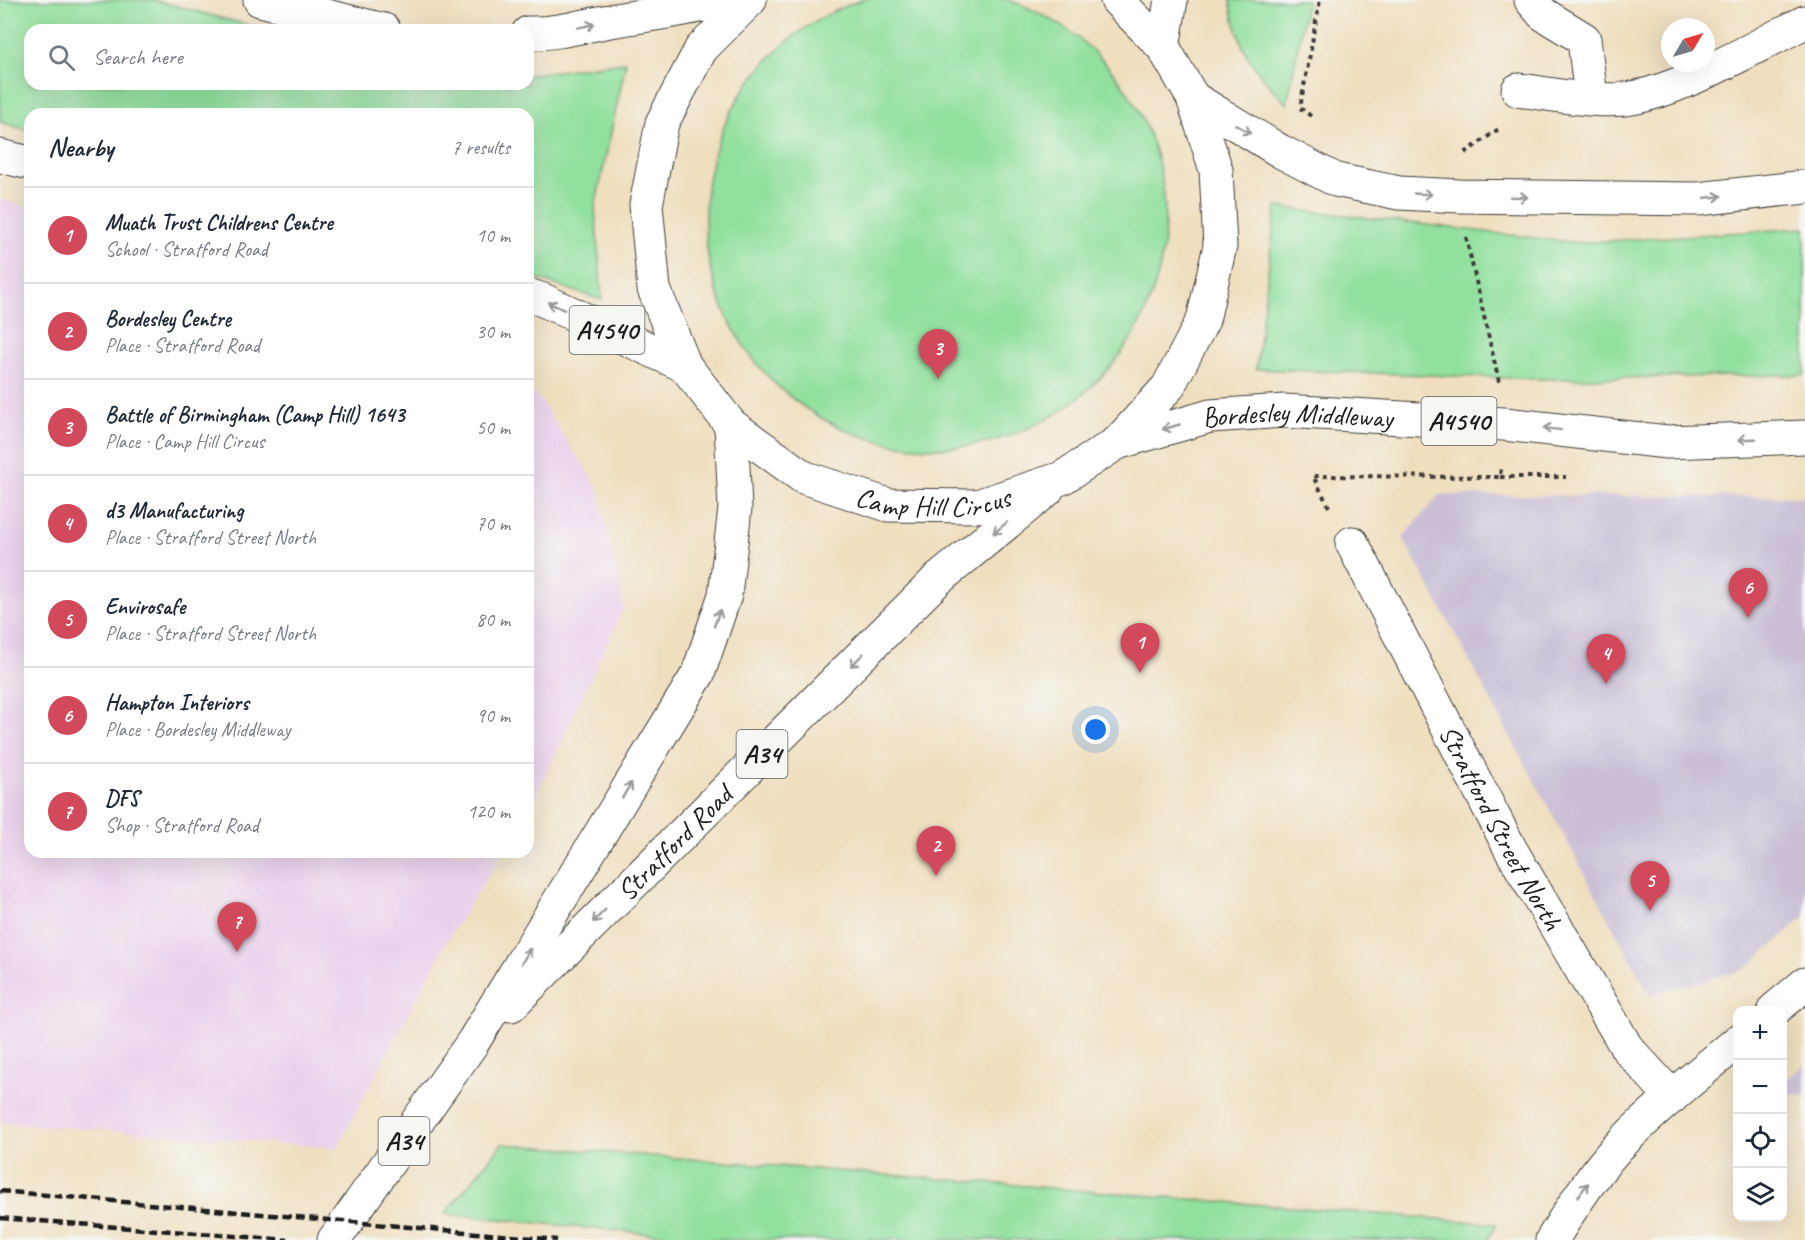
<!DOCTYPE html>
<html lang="en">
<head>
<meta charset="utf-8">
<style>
  :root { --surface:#fff; --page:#f6f6f7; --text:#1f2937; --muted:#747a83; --line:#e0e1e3; --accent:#d1495b }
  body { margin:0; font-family:Caveat,sans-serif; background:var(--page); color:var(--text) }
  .controls { position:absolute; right:18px; bottom:18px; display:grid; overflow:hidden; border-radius:12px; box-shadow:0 6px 24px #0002 }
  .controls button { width:54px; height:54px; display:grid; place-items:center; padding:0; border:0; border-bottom:2px solid var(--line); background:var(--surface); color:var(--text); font:30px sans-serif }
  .compass { position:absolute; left:1661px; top:18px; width:54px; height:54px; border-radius:50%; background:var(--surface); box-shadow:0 6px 24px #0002; rotate:52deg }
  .you { position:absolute; left:1096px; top:730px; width:21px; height:21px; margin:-15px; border:4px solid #fff; border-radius:50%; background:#1a73e8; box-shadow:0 0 0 9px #1a73e833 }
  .badge { display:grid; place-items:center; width:39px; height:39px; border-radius:50%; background:var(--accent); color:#fff; font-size:20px; font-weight:700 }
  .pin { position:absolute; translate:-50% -50px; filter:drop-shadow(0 2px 3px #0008) }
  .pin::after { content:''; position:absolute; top:32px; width:21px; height:18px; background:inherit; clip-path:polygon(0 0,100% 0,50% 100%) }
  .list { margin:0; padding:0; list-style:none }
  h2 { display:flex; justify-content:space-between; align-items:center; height:78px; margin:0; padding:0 24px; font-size:26px }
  h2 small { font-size:20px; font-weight:400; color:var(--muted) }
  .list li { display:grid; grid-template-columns:39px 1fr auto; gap:18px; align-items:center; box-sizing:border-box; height:96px; padding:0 24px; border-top:2px solid var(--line) }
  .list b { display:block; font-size:22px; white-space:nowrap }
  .list p { margin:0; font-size:20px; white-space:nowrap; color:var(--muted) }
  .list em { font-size:20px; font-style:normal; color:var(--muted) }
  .icon { flex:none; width:33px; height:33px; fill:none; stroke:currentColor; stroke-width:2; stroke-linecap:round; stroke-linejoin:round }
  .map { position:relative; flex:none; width:1805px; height:1240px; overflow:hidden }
  .search { position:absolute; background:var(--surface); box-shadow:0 6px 24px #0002; left:24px; top:24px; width:510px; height:66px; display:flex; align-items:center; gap:15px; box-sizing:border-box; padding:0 21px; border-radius:18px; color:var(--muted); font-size:22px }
  .panel { position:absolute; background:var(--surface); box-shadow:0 6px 24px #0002; left:24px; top:108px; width:510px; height:750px; border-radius:18px }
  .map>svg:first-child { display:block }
  .built { fill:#ead1ec }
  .industrial { fill:#cabfd6 }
  .green { fill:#91e09e; stroke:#567e5d; stroke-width:1.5 }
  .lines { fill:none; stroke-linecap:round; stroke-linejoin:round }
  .minor-casing { stroke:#3c3934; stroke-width:35 }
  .major-casing { stroke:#3c3934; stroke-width:35 }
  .highway-casing { stroke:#3c3934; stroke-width:35 }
  .path { stroke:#3c3934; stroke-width:4; stroke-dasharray:4.5 4.5; stroke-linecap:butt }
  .minor { stroke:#fff; stroke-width:33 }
  .major { stroke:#fff; stroke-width:33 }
  .highway { stroke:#fff; stroke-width:33 }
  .rail { stroke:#1c1c1c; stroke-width:4.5; stroke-dasharray:9 4.5; stroke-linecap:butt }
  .oneway { stroke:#999 }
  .labels { text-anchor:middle; stroke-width:4.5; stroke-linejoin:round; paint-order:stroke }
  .shield { fill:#f6f6f2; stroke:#5d5d5c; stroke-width:1.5 }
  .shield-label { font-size:27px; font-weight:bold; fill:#1c1c1c }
  .street-label { font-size:28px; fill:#1c1c1c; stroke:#f6f6f2 }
</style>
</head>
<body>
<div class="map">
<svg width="1805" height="1240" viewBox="0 0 1805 1240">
  <rect width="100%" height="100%" fill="#f6f6f2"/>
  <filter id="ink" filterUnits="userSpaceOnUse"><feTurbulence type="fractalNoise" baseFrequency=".0167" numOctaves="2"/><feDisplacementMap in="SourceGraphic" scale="12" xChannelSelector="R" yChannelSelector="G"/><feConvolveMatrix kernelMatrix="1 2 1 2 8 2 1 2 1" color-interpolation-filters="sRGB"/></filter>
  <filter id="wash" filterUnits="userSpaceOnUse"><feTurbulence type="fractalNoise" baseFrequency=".008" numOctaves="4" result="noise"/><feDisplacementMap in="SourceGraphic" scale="24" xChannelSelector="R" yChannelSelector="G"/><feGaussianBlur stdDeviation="1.35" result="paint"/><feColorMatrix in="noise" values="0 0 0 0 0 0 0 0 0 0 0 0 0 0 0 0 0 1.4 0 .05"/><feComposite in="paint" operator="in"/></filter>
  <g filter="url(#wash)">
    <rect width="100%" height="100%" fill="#efdfbf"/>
    <g class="built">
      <polygon points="0,199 30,208 30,852 503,852 451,934 337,1148 0,1122"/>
      <polygon points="528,389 537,396 597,486 624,607 528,812"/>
    </g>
    <g class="industrial">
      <polygon points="1439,495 1805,497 1805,916 1744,970 1650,995 1403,538"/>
      <polygon points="1805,1064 1805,1095 1783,1093 1783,1083"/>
    </g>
    <g class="green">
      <circle cx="935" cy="218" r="230"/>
      <polygon points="0,0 154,0 266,30 30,30 30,84 528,84 528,75 626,62 595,207 602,300 528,276 528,114 30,114 30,131 0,122"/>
      <path d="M1230,0h77l-20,104c-36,-37 -48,-53 -57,-104z"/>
      <polygon points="1276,207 1578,243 1805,228 1805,375 1541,379 1256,369"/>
      <polygon points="502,1144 1378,1214 1497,1224 1488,1240 712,1240 445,1214"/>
    </g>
  </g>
  <g filter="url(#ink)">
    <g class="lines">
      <defs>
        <g id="minor">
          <polyline points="1531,0 1543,14 1584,39 1591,98"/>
          <path d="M1518,90c35,4 84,15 119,7 52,-11 119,-51 168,-75"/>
          <path id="s1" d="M1352,543l159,307 116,198 45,49"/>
          <polyline points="1774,1010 1805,984"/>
          <path d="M1552,1240c19,-32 39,-63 64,-91 37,-39 81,-73 122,-108"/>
        </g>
        <polyline id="major" points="1163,47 1171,0"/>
        <g id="highway">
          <polyline points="260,0 384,30"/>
          <path id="s2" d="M750,0l-49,49 -39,74 -16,82 8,84 31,77 46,59 72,52 85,28 89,1 85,-28 55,-35 51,-56 35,-67 17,-74 -4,-76 -23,-72 -30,-51 -46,-47"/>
          <path d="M528,33c28,1 54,-7 82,-12 39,-7 77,-10 114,-21"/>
          <polyline points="1193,98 1280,151 1336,180 1399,193 1460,196 1698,199 1805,187"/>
          <polyline points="0,156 30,163"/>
          <polyline points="528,295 543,300 685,366"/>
          <path id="s3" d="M1117,443l93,-27 74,-5 220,13 163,18 138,-5"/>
          <path id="s4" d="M511,1005l425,-424 111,-91"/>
          <polyline points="334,1240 473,1042 698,674 725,595 735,508 731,425"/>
        </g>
      </defs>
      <use href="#minor" class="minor-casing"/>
      <use href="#major" class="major-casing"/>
      <use href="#highway" class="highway-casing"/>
      <g class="path">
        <polyline points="1311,116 1300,108 1320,0"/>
        <polyline points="1465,153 1500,128"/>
        <polyline points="1466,237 1499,382"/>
        <polyline points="1500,477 1566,477"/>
        <polyline points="1329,507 1313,476 1500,477 1501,467"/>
      </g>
      <use href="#minor" class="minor"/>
      <use href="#major" class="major"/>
      <use href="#highway" class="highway"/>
      <g class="rail">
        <polyline points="0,1191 557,1240"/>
        <polyline points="0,1218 288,1240"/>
      </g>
    </g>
    <defs><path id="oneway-shaft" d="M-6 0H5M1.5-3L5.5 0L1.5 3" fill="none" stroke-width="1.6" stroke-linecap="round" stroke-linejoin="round" transform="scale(1.5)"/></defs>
    <g class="oneway">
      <use href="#oneway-shaft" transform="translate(586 26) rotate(-12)"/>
      <use href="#oneway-shaft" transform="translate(1243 129) rotate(32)"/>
      <use href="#oneway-shaft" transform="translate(1423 194) rotate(3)"/>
      <use href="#oneway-shaft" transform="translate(1519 197) rotate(1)"/>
      <use href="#oneway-shaft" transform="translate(1713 197) rotate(-6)"/>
      <use href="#oneway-shaft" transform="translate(556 306) rotate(-155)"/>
      <use href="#oneway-shaft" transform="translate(1171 427) rotate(164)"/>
      <use href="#oneway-shaft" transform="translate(1552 429) rotate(-173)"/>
      <use href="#oneway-shaft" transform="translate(1747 439) rotate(178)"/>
      <use href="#oneway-shaft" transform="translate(1000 528) rotate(141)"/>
      <use href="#oneway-shaft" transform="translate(717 618) rotate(-71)"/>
      <use href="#oneway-shaft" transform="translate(857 660) rotate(135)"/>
      <use href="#oneway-shaft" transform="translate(627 790) rotate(-59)"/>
      <use href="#oneway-shaft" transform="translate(599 916) rotate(135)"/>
      <use href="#oneway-shaft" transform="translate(526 956) rotate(-59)"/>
      <use href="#oneway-shaft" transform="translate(1583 1190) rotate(-52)"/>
    </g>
  </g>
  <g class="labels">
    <g class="shield">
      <rect x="569.5" y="306" width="75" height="48" rx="4.5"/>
      <rect x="1421.5" y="397" width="75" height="48" rx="4.5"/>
      <rect x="736.5" y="730" width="51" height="48" rx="4.5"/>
      <rect x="378.5" y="1117" width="51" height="48" rx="4.5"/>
    </g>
    <g class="shield-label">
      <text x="607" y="339">A4540</text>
      <text x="1459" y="430">A4540</text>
      <text x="762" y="763">A34</text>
      <text x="404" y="1150">A34</text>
    </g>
    <g class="street-label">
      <text dy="10" stroke="none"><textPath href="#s3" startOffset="184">Bordesley Middleway</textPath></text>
      <text dy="10" stroke="none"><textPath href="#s2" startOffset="702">Camp Hill Circus</textPath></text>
      <text dy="10" stroke="none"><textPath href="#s1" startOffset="321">Stratford Street North</textPath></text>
      <text dy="10" stroke="none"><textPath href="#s4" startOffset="230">Stratford Road</textPath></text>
    </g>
  </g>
</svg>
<div class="controls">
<button>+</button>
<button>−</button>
<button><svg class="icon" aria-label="locate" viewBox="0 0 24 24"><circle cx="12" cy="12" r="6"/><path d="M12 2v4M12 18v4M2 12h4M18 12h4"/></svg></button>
<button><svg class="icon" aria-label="layers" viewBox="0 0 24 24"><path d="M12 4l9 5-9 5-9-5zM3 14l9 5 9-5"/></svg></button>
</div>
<svg class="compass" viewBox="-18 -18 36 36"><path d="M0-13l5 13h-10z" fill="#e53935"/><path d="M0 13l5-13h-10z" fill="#747a83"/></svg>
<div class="you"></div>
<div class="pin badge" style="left:1140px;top:673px">1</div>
<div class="pin badge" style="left:936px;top:876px">2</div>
<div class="pin badge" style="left:938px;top:379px">3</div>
<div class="pin badge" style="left:1606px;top:684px">4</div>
<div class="pin badge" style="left:1650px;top:911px">5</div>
<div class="pin badge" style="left:1748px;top:618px">6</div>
<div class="pin badge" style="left:237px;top:952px">7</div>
<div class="search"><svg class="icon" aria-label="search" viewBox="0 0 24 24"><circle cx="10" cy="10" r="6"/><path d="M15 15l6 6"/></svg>Search here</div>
<section class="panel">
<h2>Nearby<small>7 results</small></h2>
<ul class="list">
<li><span class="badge">1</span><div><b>Muath Trust Childrens Centre</b><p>School · Stratford Road</p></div><em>10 m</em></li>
<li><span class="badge">2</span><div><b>Bordesley Centre</b><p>Place · Stratford Road</p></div><em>30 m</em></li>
<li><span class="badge">3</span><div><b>Battle of Birmingham (Camp Hill) 1643</b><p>Place · Camp Hill Circus</p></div><em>50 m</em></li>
<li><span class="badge">4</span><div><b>d3 Manufacturing</b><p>Place · Stratford Street North</p></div><em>70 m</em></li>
<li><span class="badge">5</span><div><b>Envirosafe</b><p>Place · Stratford Street North</p></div><em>80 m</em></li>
<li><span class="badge">6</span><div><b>Hampton Interiors</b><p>Place · Bordesley Middleway</p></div><em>90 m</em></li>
<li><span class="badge">7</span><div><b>DFS</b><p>Shop · Stratford Road</p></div><em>120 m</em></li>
</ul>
</section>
</div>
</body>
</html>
